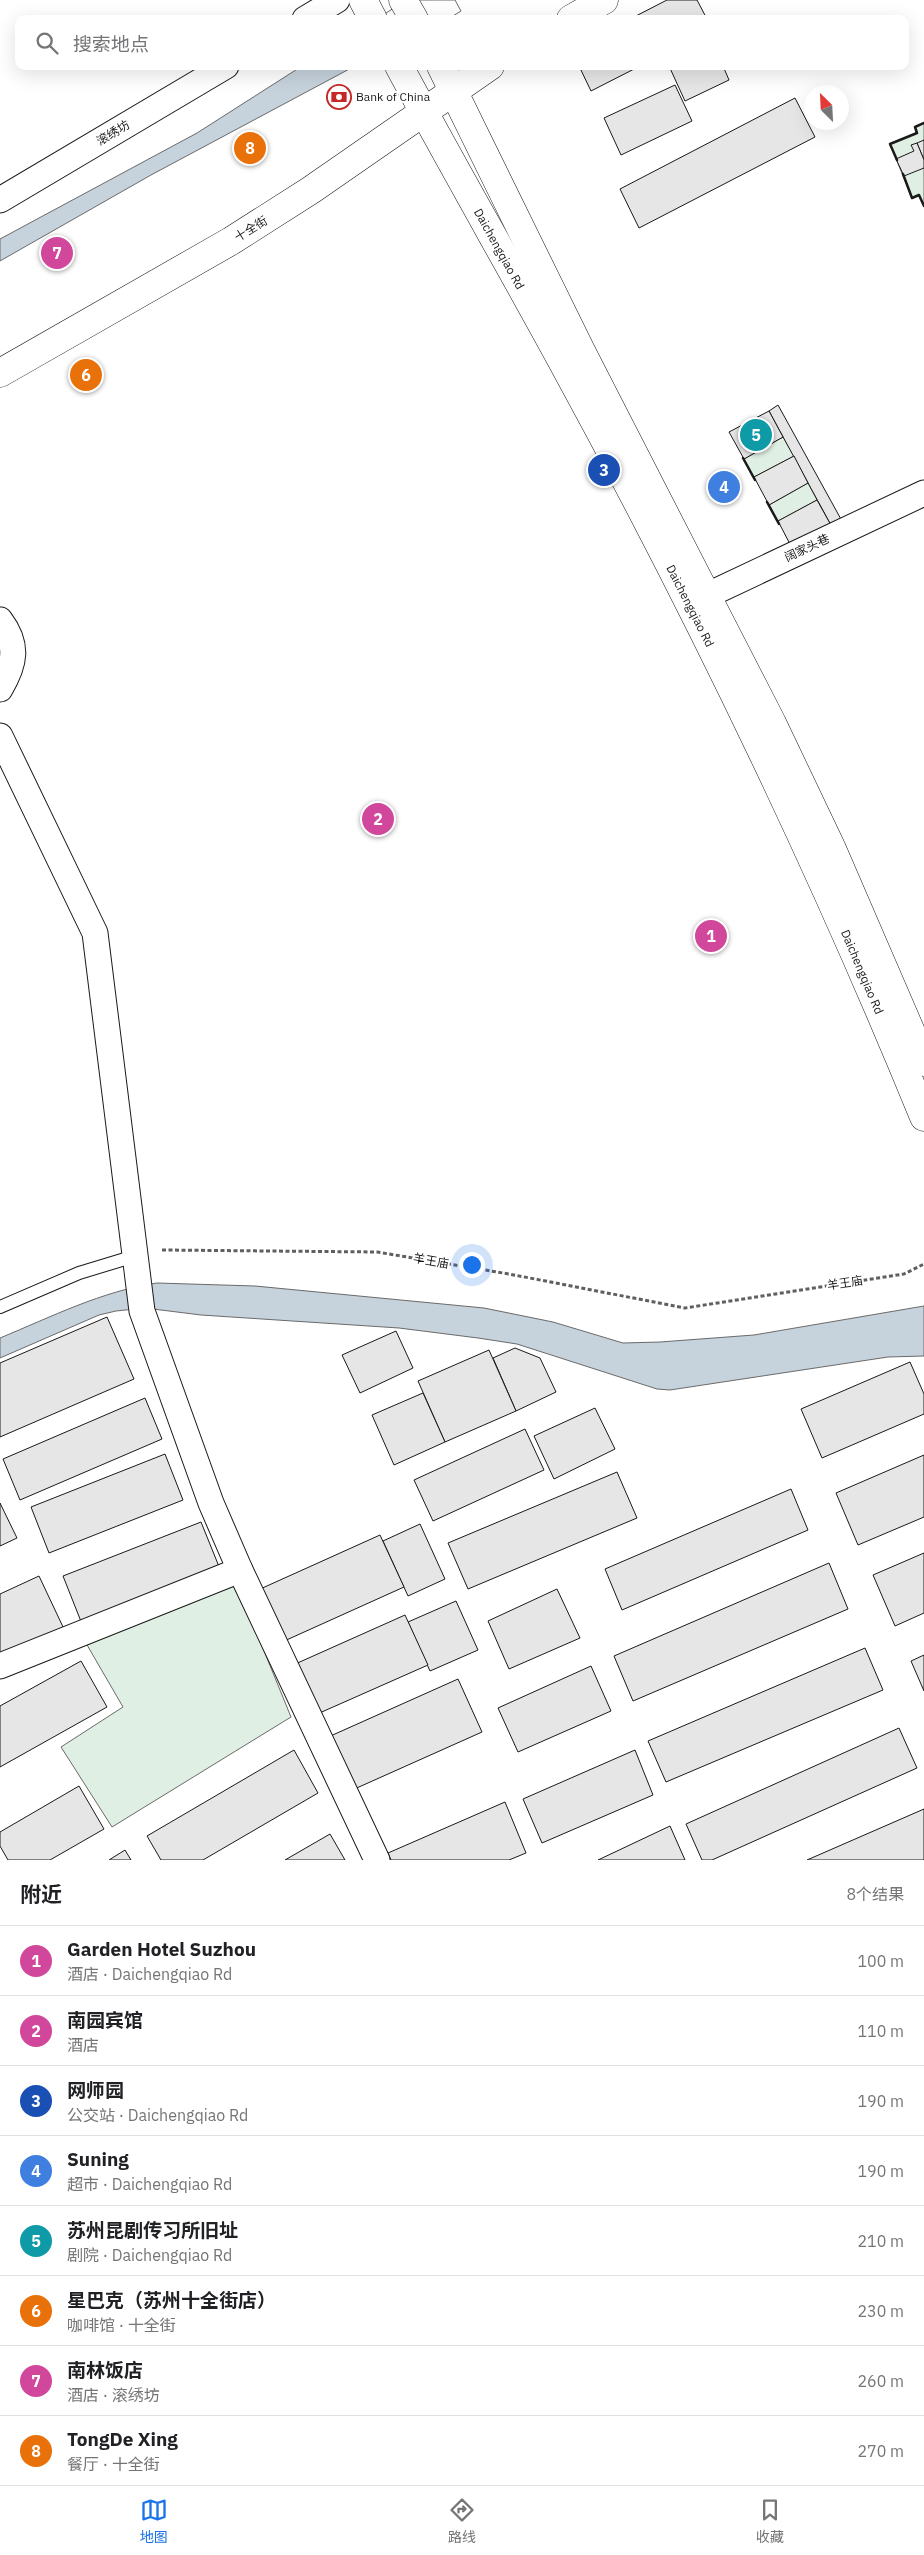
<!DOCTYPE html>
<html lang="zh">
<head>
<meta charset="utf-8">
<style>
  :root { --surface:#fff; --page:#f6f6f6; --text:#202124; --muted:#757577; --line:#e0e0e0; --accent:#1a73e8 }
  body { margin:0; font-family:"IBM Plex Sans","Noto Sans SC",sans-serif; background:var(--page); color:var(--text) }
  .compass { position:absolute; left:804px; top:85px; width:45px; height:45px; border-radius:50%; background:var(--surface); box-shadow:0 5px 20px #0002; rotate:336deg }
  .you { position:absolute; left:471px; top:1264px; width:18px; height:18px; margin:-12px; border:4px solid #fff; border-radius:50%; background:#1a73e8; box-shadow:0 0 0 8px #1a73e833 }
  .badge { display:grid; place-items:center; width:32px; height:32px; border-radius:50%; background:var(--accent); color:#fff; font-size:16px; font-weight:700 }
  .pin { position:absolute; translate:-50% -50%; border:2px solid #fff; box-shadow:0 1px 5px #0006 }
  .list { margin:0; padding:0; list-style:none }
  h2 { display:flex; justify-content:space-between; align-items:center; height:65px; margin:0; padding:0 20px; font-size:21px }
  h2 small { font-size:16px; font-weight:400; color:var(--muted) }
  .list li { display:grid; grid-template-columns:32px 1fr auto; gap:15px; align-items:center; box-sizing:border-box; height:70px; padding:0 20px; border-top:1px solid var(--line) }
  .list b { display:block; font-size:19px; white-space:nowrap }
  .list p { margin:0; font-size:16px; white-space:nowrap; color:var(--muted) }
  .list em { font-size:16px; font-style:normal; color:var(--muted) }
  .icon { flex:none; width:28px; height:28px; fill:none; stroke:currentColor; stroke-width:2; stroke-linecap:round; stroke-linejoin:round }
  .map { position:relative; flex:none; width:924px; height:1860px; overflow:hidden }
  .search { position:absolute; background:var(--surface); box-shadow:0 5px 20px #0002; left:15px; right:15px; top:15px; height:55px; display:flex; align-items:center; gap:12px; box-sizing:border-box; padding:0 18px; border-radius:10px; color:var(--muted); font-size:19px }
  .sheet { height:625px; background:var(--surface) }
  nav { display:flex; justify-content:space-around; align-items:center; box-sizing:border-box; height:70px; border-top:1px solid var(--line); background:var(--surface); font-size:14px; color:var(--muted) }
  nav a { display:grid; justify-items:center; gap:2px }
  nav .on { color:var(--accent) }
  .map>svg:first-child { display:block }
  .green { fill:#e0efe3; stroke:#6a6a6a }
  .water { fill:#c6d2dc; stroke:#6a6a6a }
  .pier { fill:#fff; stroke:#6a6a6a }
  .building { fill:#e6e6e6; stroke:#1a1a1a }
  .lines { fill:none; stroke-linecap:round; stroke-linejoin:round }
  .lane-casing { stroke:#1a1a1a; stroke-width:14 }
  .street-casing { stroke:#1a1a1a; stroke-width:27 }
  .secondary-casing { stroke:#1a1a1a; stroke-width:29 }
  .path { stroke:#5f5f5f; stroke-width:3; stroke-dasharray:4 2.5; stroke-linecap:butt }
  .lane { stroke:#fff; stroke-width:12 }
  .street { stroke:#fff; stroke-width:25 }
  .secondary { stroke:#fff; stroke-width:28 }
  .wall { stroke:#1a1a1a; stroke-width:2.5 }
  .labels { text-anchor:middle; stroke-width:4; stroke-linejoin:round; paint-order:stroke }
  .poi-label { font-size:12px; fill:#1a1a1a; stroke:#fff; text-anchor:start }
  .street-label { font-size:12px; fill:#1a1a1a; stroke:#fff }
</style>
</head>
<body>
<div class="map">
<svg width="924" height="1860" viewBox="0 0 924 1860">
  <rect width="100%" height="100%" fill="#fff"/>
  <g class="green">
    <polygon points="924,123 924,206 919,195 912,198 890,144 916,133 915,127"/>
    <polygon points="783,437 794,456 754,477 744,459"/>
    <polygon points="808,483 817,500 778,521 769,505"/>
    <polygon points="231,1570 291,1717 112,1827 61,1747 123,1707 83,1638"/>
  </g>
  <g class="water">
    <polygon points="302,66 355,66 151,175 0,261 0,239 197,133"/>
    <path d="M157,1283l98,3 229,22 69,14 70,21 37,-1 94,-7 170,-29v50l-36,1 -218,33 -13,-1 -140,-45 -39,-6 -79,-10 -198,-13 -56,-7 -29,3 -17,4 -99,43v-20c51,-21 102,-47 157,-55z"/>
  </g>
  <polygon class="pier" points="406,0 455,0 461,11 448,19 377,19"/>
  <g class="building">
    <polygon points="667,0 697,0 707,19 630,19"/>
    <polygon points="579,66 640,66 591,91"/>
    <polygon points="669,66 723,66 729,80 685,101"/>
    <polygon points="675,85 692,121 621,155 604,118"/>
    <polygon points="795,98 815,137 639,228 620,189"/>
    <polygon points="924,140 924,160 917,143"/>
    <polygon points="917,143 924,160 924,168 904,176 896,159 914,151 911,145"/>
    <polygon points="778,405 842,521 832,527 769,411"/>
    <polygon points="769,411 783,437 744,459 729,432"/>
    <polygon points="794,456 808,483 769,505 754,477"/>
    <polygon points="817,500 832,527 792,548 778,521"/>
    <polygon points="107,1317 134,1379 0,1437 0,1363"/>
    <polygon points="396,1331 413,1368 360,1393 342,1355"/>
    <polygon points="515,1348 540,1358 556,1392 516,1411 493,1358"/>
    <polygon points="489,1350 516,1411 445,1442 418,1381"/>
    <polygon points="910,1362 924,1394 924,1414 822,1458 801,1409"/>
    <polygon points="423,1393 445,1442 394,1465 372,1415"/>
    <polygon points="145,1398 162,1439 20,1500 3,1459"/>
    <polygon points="595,1408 615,1449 554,1479 534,1436"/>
    <polygon points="525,1429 544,1470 433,1521 414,1480"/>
    <polygon points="165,1454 183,1500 49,1553 31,1507"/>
    <polygon points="924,1455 924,1517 858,1545 836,1493"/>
    <polygon points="617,1472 637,1518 468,1589 448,1543"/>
    <polygon points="791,1489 808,1530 622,1610 605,1569"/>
    <polygon points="0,1503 17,1538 0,1546"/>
    <polygon points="201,1522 220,1569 82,1624 63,1576"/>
    <polygon points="420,1524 445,1579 408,1596 383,1541"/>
    <polygon points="380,1535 404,1587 282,1642 258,1590"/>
    <polygon points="924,1553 924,1613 895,1626 873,1575"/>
    <polygon points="829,1563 848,1609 633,1701 614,1656"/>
    <polygon points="39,1576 64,1629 0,1659 0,1594"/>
    <polygon points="557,1589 580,1638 509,1669 488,1621"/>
    <polygon points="456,1601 478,1650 430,1671 408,1622"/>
    <polygon points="405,1615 428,1665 315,1715 293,1665"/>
    <polygon points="865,1648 883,1690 666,1782 648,1741"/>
    <polygon points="924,1655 924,1691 911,1661"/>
    <polygon points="81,1661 107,1707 0,1767 0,1706"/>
    <polygon points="591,1666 611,1711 518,1752 498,1708"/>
    <polygon points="458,1679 482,1732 350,1791 326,1738"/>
    <polygon points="899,1728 917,1768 712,1860 702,1860 686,1824"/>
    <polygon points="294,1750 318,1793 203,1860 161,1860 147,1836"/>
    <polygon points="635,1750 653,1795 542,1843 523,1799"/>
    <polygon points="79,1786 104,1829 50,1860 8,1860 0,1846 0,1832"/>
    <polygon points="505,1802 526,1853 509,1860 391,1860 388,1853"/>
    <polygon points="924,1809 924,1860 807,1860"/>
    <polygon points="670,1826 685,1860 598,1860"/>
    <polygon points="330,1834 345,1860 285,1860"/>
    <polygon points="125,1850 131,1860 109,1860"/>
  </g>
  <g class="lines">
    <defs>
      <polyline id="lane" points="0,1307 79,1273 135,1256"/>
      <g id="street">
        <polyline points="305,19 337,0"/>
        <polyline points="0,200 226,66"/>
        <polyline points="689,604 924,493"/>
        <path d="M0,620c19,25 15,44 0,69"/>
        <polyline points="0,736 95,933 142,1311 211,1503 240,1570 377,1860"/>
        <polyline points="0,1666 240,1570"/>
      </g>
      <g id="secondary">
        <polyline points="363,0 373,19"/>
        <polyline points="403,0 414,19"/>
        <polyline points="571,19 604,0"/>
        <path d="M399,66c53,99 109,196 163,295 134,245 256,497 362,756"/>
        <polyline points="441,66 581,351 772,723 832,849 924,1062"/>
        <polyline points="0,373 231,241 311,190 490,66"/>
      </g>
    </defs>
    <use href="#lane" class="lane-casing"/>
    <use href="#street" class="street-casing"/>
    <use href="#secondary" class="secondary-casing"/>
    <polyline class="path" points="162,1250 377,1252 509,1274 685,1308 904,1274 924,1264"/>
    <use href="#lane" class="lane"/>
    <use href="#street" class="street"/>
    <use href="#secondary" class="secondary"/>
    <g class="wall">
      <polyline points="897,160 890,144 917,133 915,127 924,123"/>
      <polyline points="903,174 912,198 919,195 924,206"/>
      <polyline points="743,458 755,480"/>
      <polyline points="767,502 779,524"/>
    </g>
  </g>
  <defs>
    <symbol id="bank-ring" viewBox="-11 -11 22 22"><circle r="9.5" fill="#fff" stroke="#c62828" stroke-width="1.5"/><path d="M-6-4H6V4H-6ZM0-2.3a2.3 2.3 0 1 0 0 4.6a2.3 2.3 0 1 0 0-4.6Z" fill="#c62828"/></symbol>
  </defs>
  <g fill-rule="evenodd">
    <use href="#bank-ring" x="325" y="83" width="28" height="28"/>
  </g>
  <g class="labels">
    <g class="poi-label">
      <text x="356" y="101">Bank of China</text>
    </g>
    <g class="street-label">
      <text transform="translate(113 133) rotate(-31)" y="4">滚绣坊</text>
      <text transform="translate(251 229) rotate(-32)" y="4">十全街</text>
      <text transform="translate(499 249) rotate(61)" y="4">Daichengqiao Rd</text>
      <text transform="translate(807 548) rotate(-25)" y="4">阔家头巷</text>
      <text transform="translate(690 606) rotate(63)" y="4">Daichengqiao Rd</text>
      <text transform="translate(862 972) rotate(67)" y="4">Daichengqiao Rd</text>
      <text transform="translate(431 1261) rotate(10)" y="4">羊王庙</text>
      <text transform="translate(845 1283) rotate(-9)" y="4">羊王庙</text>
    </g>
  </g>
</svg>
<svg class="compass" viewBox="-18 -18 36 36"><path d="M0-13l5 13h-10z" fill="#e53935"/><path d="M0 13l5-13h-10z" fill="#757577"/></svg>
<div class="you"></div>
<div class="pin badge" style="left:711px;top:936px;background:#d1479c">1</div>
<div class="pin badge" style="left:378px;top:819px;background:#d1479c">2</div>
<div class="pin badge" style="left:604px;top:470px;background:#1a4fb4">3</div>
<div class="pin badge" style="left:724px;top:487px;background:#3f7fe0">4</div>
<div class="pin badge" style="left:756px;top:435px;background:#0f9aa8">5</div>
<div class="pin badge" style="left:86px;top:375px;background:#e8710a">6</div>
<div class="pin badge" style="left:57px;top:253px;background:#d1479c">7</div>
<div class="pin badge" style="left:250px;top:148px;background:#e8710a">8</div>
<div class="search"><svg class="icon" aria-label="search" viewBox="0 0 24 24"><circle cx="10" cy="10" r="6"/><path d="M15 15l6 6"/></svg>搜索地点</div>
</div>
<section class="sheet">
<h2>附近<small>8个结果</small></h2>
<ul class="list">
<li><span class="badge" style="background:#d1479c">1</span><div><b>Garden Hotel Suzhou</b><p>酒店 · Daichengqiao Rd</p></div><em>100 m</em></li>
<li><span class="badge" style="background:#d1479c">2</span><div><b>南园宾馆</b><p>酒店</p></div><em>110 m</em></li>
<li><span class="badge" style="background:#1a4fb4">3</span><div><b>网师园</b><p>公交站 · Daichengqiao Rd</p></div><em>190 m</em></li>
<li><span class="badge" style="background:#3f7fe0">4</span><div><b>Suning</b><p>超市 · Daichengqiao Rd</p></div><em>190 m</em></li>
<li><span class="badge" style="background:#0f9aa8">5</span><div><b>苏州昆剧传习所旧址</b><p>剧院 · Daichengqiao Rd</p></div><em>210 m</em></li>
<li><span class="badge" style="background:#e8710a">6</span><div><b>星巴克（苏州十全街店）</b><p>咖啡馆 · 十全街</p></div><em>230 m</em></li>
<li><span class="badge" style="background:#d1479c">7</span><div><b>南林饭店</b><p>酒店 · 滚绣坊</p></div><em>260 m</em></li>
<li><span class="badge" style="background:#e8710a">8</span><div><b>TongDe Xing</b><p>餐厅 · 十全街</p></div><em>270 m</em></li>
</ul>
</section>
<nav>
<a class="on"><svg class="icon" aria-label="map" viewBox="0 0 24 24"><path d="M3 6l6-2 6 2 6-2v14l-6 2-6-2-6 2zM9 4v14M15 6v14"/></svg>地图</a>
<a><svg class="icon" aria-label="directions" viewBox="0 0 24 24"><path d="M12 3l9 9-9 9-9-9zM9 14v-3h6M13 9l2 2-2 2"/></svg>路线</a>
<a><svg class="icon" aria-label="saved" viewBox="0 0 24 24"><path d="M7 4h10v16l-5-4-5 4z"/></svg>收藏</a>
</nav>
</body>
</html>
